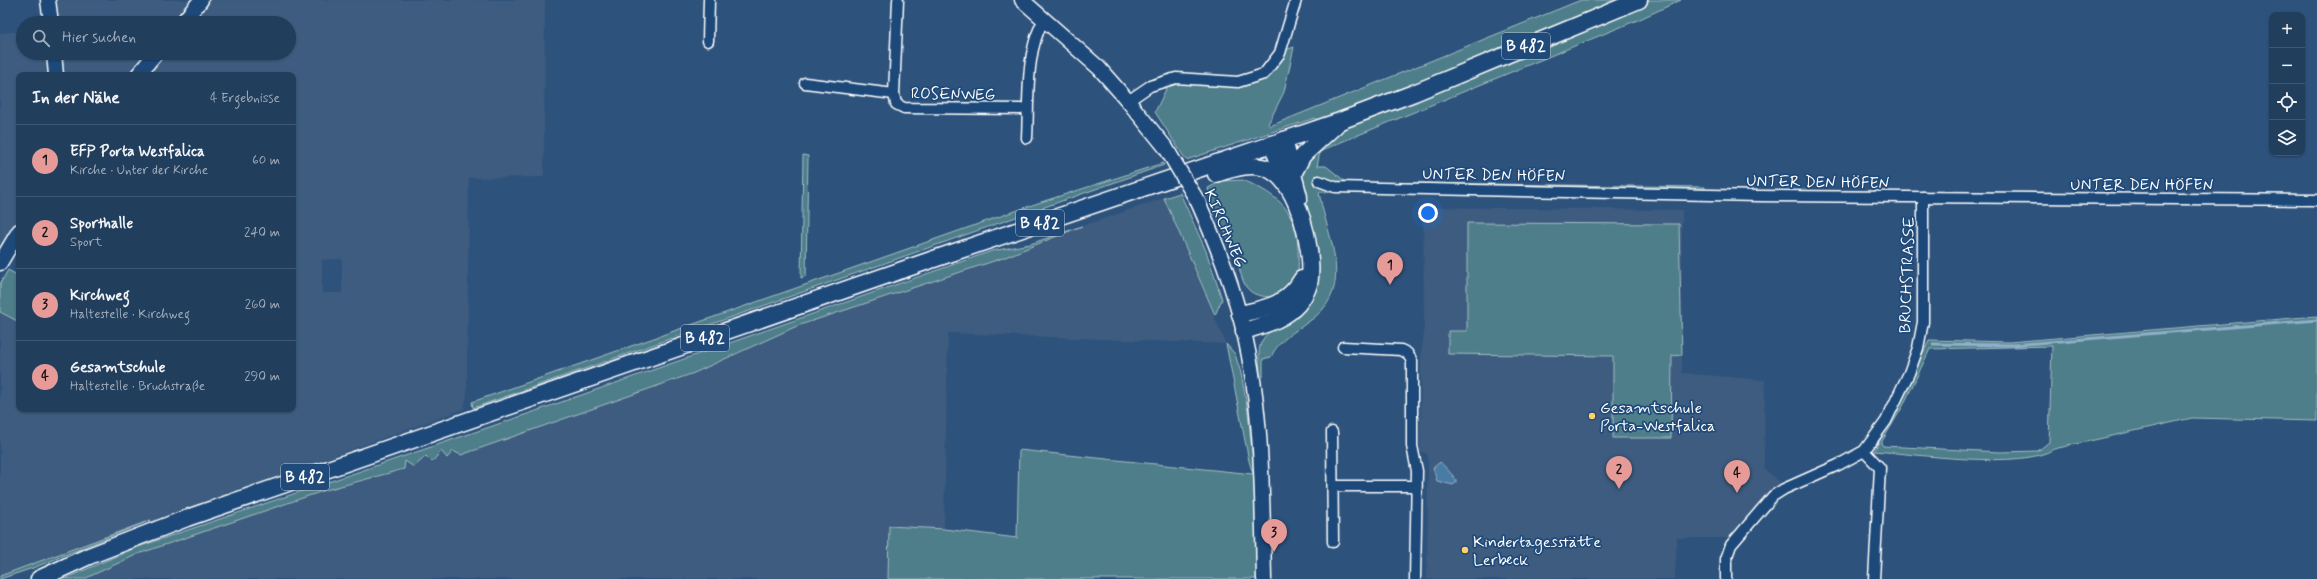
<!DOCTYPE html>
<html lang="de">
<head>
<meta charset="utf-8">
<style>
  :root { --surface:#223e5d; --page:#2e4966; --text:#f1f3f6; --muted:#a2aebc; --line:#3f5772; --accent:#e69b98 }
  body { margin:0; font-family:Mynerve,sans-serif; background:var(--page); color:var(--text) }
  .controls { position:absolute; right:12px; top:12px; display:grid; overflow:hidden; border-radius:8px; box-shadow:0 1px 3px #0004 }
  .controls button { width:36px; height:36px; display:grid; place-items:center; padding:0; border:0; border-bottom:1px solid var(--line); background:var(--surface); color:var(--text); font:20px sans-serif }
  .you { position:absolute; left:1428px; top:213px; width:14px; height:14px; margin:-10px; border:3px solid #fff; border-radius:50%; background:#1a73e8; box-shadow:0 0 0 6px #1a73e833 }
  .badge { display:grid; place-items:center; width:26px; height:26px; border-radius:50%; background:var(--accent); color:#111; font-size:13px; font-weight:700 }
  .pin { position:absolute; translate:-50% -33px; filter:drop-shadow(0 1px 2px #0008) }
  .pin::after { content:''; position:absolute; top:21px; width:14px; height:12px; background:inherit; clip-path:polygon(0 0,100% 0,50% 100%) }
  .list { margin:0; padding:0; list-style:none }
  h2 { display:flex; justify-content:space-between; align-items:center; height:52px; margin:0; padding:0 16px; font-size:17px }
  h2 small { font-size:13px; font-weight:400; color:var(--muted) }
  .list li { display:grid; grid-template-columns:26px 1fr auto; gap:12px; align-items:center; box-sizing:border-box; height:72px; padding:0 16px; border-top:1px solid var(--line) }
  .list b { display:block; font-size:15px; white-space:nowrap }
  .list p { margin:0; font-size:13px; white-space:nowrap; color:var(--muted) }
  .list em { font-size:13px; font-style:normal; color:var(--muted) }
  .icon { flex:none; width:22px; height:22px; fill:none; stroke:currentColor; stroke-width:2; stroke-linecap:round; stroke-linejoin:round }
  .map { position:relative; flex:none; width:2317px; height:579px; overflow:hidden }
  .search { position:absolute; background:var(--surface); box-shadow:0 1px 3px #0004; left:16px; top:16px; width:280px; height:44px; display:flex; align-items:center; gap:10px; box-sizing:border-box; padding:0 14px; border-radius:22px; color:var(--muted); font-size:15px }
  .panel { position:absolute; background:var(--surface); box-shadow:0 1px 3px #0004; left:16px; top:72px; width:280px; height:340px; border-radius:8px }
  .map>svg:first-child { display:block }
  .built { fill:#3e5c7f; fill-rule:evenodd }
  .green { fill:#4d7e89; stroke:#a6bec4; fill-rule:evenodd }
  .water { fill:#487ca5; stroke:#91b0c9 }
  .lines { fill:none; stroke-linecap:round; stroke-linejoin:round }
  .stream { stroke:#91b0c9; stroke-width:3 }
  .street-casing { stroke:#fff; stroke-width:13 }
  .secondary-casing { stroke:#fff; stroke-width:17 }
  .primary-casing { stroke:#fff; stroke-width:19 }
  .street { stroke:#1f4a7a; stroke-width:10 }
  .secondary { stroke:#1f4a7a; stroke-width:14 }
  .primary { stroke:#1f4a7a; stroke-width:16 }
  .secondary-bridge-casing { stroke:#fff; stroke-width:17; stroke-linecap:butt }
  .secondary-bridge { stroke:#1f4a7a; stroke-width:14 }
  .poi-dot { fill:#ffd166; stroke:#1f4a7a; stroke-width:1.5 }
  .labels { text-anchor:middle; stroke-width:3.5; stroke-linejoin:round; paint-order:stroke }
  .shield { fill:#1f4a7a; stroke:#bcc9d7; stroke-width:1 }
  .shield-label { font-size:15px; font-weight:bold; fill:#fff }
  .street-label { font-size:16px; fill:#fff; stroke:#1f4a7a }
  .poi-label { font-size:16px; fill:#fff; stroke:#1f4a7a; text-anchor:start }
</style>
</head>
<body>
<div class="map">
<svg width="2317" height="579" viewBox="0 0 2317 579">
  <rect width="100%" height="100%" fill="#2d527c"/>
  <filter id="ink" filterUnits="userSpaceOnUse"><feTurbulence type="fractalNoise" baseFrequency=".025" numOctaves="2"/><feDisplacementMap in="SourceGraphic" scale="8" xChannelSelector="R" yChannelSelector="G"/><feConvolveMatrix kernelMatrix="1 2 1 2 8 2 1 2 1" color-interpolation-filters="sRGB"/></filter>
  <g filter="url(#ink)">
    <g class="built">
      <path d="M49,0h496l-1,177 -75,1 -2,217 -3,14 -464,167v-264l19,11v86h274v-334h-274v163l-19,27v-232l23,-2v22h266v-30h-238zM342,259v34h-20v-33z"/>
      <polygon points="1164,198 1226,344 948,333 944,529 889,527 888,579 84,579 138,554 326,490 404,469 404,461 426,456 432,462 441,451 453,451 694,373 797,326 1003,258 1082,226"/>
      <polygon points="1423,207 1682,210 1682,373 1765,380 1764,468 1785,487 1735,538 1677,538 1675,579 1427,579 1428,456 1426,453 1420,452 1421,353 1424,333"/>
    </g>
    <g class="green">
      <path d="M1581,0h100l-41,19 -306,126 -14,7 -3,14h9l20,16 359,5 -1,10 -385,-5c7,43 38,95 -8,128 -15,11 -33,20 -40,37l-8,2v18l-3,-3c0,-9 -2,-19 0,-28 5,-23 51,-28 58,-63 8,-39 -31,-91 -9,-124 4,-7 12,-12 18,-17l-12,-24 -129,42 -31,-48 12,-25 10,-11 61,3 24,-10 13,-15 19,-7 -10,45 -16,32 2,2z"/>
      <polygon points="803,155 808,156 806,276 801,278"/>
      <polygon points="1163,163 1164,165 473,408 472,402 1038,203"/>
      <path d="M1243,180c51,22 57,42 55,96l-20,21c-9,0 -21,0 -28,-6 -8,-6 -10,-22 -13,-31 -7,-25 -26,-46 -29,-72l14,-7z"/>
      <polygon points="1180,193 1206,251 1222,299 1215,315 1164,198"/>
      <polygon points="1467,223 1679,224 1682,355 1672,356 1671,438 1613,438 1613,356 1448,354 1448,331 1467,331"/>
      <polygon points="1082,226 1003,258 797,326 694,373 461,455 453,451 447,458 441,451 432,462 426,456 414,467 405,461 404,469 326,490 138,554 84,579 64,579 135,548 513,419 992,251 1030,244"/>
      <polygon points="8,270 19,276 19,322 0,312 0,284"/>
      <path d="M2317,316v105l-125,-3 -138,31c-32,21 -139,5 -180,2l26,-47 29,-64 80,2zM2052,346l-3,96 -11,9 -38,1 -117,-6 -2,-3 22,-37 27,-57z"/>
      <polygon points="1226,344 1235,354 1241,373 1248,412 1253,461 1258,579 888,579 889,526 944,529 1017,538 1019,450 1253,474 1249,461"/>
      <polygon points="151,520 33,568 0,579 0,576"/>
    </g>
    <path class="water" d="M1440,462c3,2 12,13 16,17v4l-3,2 -16,-4 -4,-13z"/>
    <g class="lines">
      <polyline class="stream" points="1933,344 2012,345 2317,320"/>
      <defs>
        <g id="street">
          <polyline points="898,0 894,94 896,104 904,108 1021,109"/>
          <polyline points="708,41 709,0"/>
          <polyline points="805,83 894,94"/>
          <polyline points="1128,101 1150,86 1176,78 1238,82 1264,74 1280,53 1296,0"/>
          <path d="M1027,138c2,-35 -2,-88 17,-118"/>
          <polyline points="1319,181 1335,187 1759,196 2317,200"/>
          <polyline points="1343,347 1401,350 1407,353 1412,361 1412,446 1417,471 1415,579"/>
          <polyline points="1332,432 1333,542"/>
          <polyline points="1864,451 1880,468 1874,579"/>
          <polyline points="1333,486 1416,486"/>
          <polyline points="1726,579 1726,559 1731,545 1773,496 1784,489 1838,465 1864,451 1886,421 1909,373 1918,348 1923,322 1923,197"/>
        </g>
        <g id="secondary">
          <polyline points="48,0 51,23"/>
          <polyline points="1022,0 1099,68 1128,101 1166,148"/>
          <polyline points="182,23 201,0"/>
          <polyline points="54,53 56,75"/>
          <polyline points="138,75 156,53"/>
          <path d="M1198,202c16,36 31,73 41,111 24,85 23,178 25,266"/>
          <polyline points="0,263 19,231"/>
        </g>
        <g id="primary">
          <polyline points="1284,140 1299,197"/>
          <polyline points="1272,144 1286,182"/>
          <polyline points="1294,172 1303,155 1336,125"/>
          <path d="M1216,174c17,-6 39,-13 56,-3 26,15 41,77 38,106 0,9 -6,20 -12,27 -14,16 -35,21 -54,27"/>
          <path d="M1240,314c27,-6 47,-9 62,-35"/>
          <polyline points="39,579 89,556 187,518 931,260 1340,121 1414,93 1639,0"/>
        </g>
      </defs>
      <use href="#street" class="street-casing"/>
      <use href="#secondary" class="secondary-casing"/>
      <use href="#primary" class="primary-casing"/>
      <use href="#street" class="street"/>
      <use href="#secondary" class="secondary"/>
      <use href="#primary" class="primary"/>
      <defs>
        <polyline id="secondary-bridge" points="1166,148 1198,202"/>
      </defs>
      <use href="#secondary-bridge" class="secondary-bridge-casing"/>
      <use href="#secondary-bridge" class="secondary-bridge"/>
    </g>
  </g>
  <g class="poi-dot">
    <circle cx="1592" cy="416" r="4"/>
    <circle cx="1465" cy="550" r="4"/>
  </g>
  <g class="labels">
    <g class="shield">
      <rect x="1502" y="33" width="48" height="26" rx="3"/>
      <rect x="1016" y="210" width="48" height="26" rx="3"/>
      <rect x="681" y="325" width="48" height="26" rx="3"/>
      <rect x="281" y="464" width="48" height="26" rx="3"/>
    </g>
    <g class="shield-label">
      <text x="1526" y="51">B 482</text>
      <text x="1040" y="228">B 482</text>
      <text x="705" y="343">B 482</text>
      <text x="305" y="482">B 482</text>
    </g>
    <g class="street-label">
      <text transform="translate(953 93) rotate(1)" y="6">ROSENWEG</text>
      <text transform="translate(1494 174) rotate(1)" y="6">UNTER DEN HÖFEN</text>
      <text transform="translate(1818 181) rotate(1)" y="6">UNTER DEN HÖFEN</text>
      <text x="2142" y="190">UNTER DEN HÖFEN</text>
      <text transform="translate(1226 228) rotate(67)" y="6">KIRCHWEG</text>
      <text transform="translate(1906 275) rotate(-88)" y="6">BRUCHSTRASSE</text>
    </g>
    <g class="poi-label">
      <text x="1600" y="413">Gesamtschule<tspan x="1600" dy="18">Porta-Westfalica</tspan></text>
      <text x="1473" y="547">Kindertagesstätte<tspan x="1473" dy="18">Lerbeck</tspan></text>
    </g>
  </g>
</svg>
<div class="controls">
<button>+</button>
<button>−</button>
<button><svg class="icon" aria-label="locate" viewBox="0 0 24 24"><circle cx="12" cy="12" r="6"/><path d="M12 2v4M12 18v4M2 12h4M18 12h4"/></svg></button>
<button><svg class="icon" aria-label="layers" viewBox="0 0 24 24"><path d="M12 4l9 5-9 5-9-5zM3 14l9 5 9-5"/></svg></button>
</div>
<div class="you"></div>
<div class="pin badge" style="left:1390px;top:285px">1</div>
<div class="pin badge" style="left:1619px;top:489px">2</div>
<div class="pin badge" style="left:1274px;top:552px">3</div>
<div class="pin badge" style="left:1737px;top:493px">4</div>
<div class="search"><svg class="icon" aria-label="search" viewBox="0 0 24 24"><circle cx="10" cy="10" r="6"/><path d="M15 15l6 6"/></svg>Hier suchen</div>
<section class="panel">
<h2>In der Nähe<small>4 Ergebnisse</small></h2>
<ul class="list">
<li><span class="badge">1</span><div><b>EFP Porta Westfalica</b><p>Kirche · Unter der Kirche</p></div><em>60 m</em></li>
<li><span class="badge">2</span><div><b>Sporthalle</b><p>Sport</p></div><em>240 m</em></li>
<li><span class="badge">3</span><div><b>Kirchweg</b><p>Haltestelle · Kirchweg</p></div><em>260 m</em></li>
<li><span class="badge">4</span><div><b>Gesamtschule</b><p>Haltestelle · Bruchstraße</p></div><em>290 m</em></li>
</ul>
</section>
</div>
</body>
</html>
